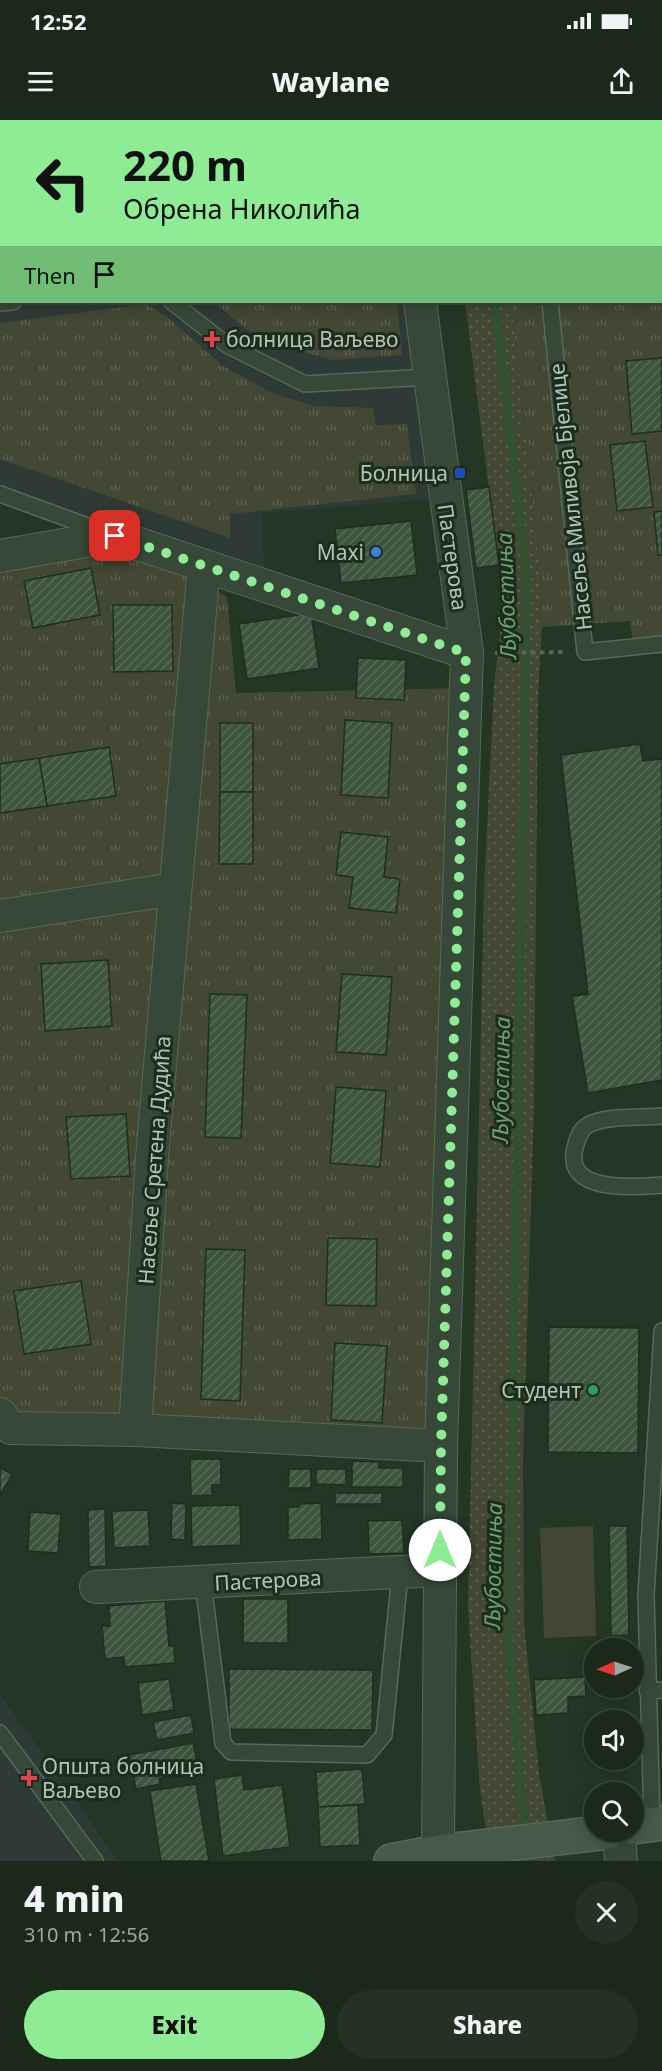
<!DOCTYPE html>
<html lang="en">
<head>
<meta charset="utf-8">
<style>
	body { margin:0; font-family:"Noto Sans",sans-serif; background:#243124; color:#f1f3f6; height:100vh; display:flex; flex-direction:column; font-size:22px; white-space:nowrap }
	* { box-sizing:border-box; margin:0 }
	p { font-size:20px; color:#a0a6a3 }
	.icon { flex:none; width:33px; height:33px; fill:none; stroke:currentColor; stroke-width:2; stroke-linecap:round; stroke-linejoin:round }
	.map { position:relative; height:1741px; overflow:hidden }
	.sheet { display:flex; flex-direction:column; background:#1b291b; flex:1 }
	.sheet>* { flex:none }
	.hud { position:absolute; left:0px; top:0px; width:663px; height:183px; box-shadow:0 3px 15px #0003,0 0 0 2px #39453a; background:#8eed94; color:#111; overflow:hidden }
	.needle { width:39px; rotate:267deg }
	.buttons { position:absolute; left:584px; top:1518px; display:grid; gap:12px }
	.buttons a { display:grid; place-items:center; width:60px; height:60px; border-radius:50%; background:#1b291b; box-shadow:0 3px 15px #0003,0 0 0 2px #39453a; font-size:30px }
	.pin { position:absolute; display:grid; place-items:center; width:51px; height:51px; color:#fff; margin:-26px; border-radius:12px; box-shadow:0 3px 9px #0006 }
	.me { position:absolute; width:66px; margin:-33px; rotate:0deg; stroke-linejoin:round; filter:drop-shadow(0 0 4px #0008) }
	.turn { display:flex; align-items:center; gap:21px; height:126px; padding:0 24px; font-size:27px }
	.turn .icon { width:78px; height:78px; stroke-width:2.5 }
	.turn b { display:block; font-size:42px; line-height:51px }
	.then { display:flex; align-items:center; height:57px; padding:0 24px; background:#0003; gap:12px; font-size:22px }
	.round { display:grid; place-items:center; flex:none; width:63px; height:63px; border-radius:32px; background:#243124 }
	.head { display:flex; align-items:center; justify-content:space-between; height:102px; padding:0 24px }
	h1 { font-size:36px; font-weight:800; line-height:45px }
	.action { display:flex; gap:12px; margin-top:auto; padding:12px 24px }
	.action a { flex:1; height:69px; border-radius:36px; background:#8eed94; color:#111; font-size:24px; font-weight:800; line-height:69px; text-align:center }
	.action a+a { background:#243124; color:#f1f3f6 }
	.status { display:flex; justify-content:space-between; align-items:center; height:42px; padding:0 30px; background:#1b291b; direction:ltr }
	.status svg { height:16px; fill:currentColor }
	header { display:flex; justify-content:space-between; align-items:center; height:78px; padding:0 24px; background:#1b291b; font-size:27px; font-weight:800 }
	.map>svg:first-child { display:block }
</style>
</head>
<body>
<div class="status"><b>12:52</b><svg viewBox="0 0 49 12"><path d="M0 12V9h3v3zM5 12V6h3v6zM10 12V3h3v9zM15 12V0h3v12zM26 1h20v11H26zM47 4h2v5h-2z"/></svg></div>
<header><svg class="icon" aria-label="menu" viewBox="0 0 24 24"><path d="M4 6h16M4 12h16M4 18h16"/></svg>Waylane<svg class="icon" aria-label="share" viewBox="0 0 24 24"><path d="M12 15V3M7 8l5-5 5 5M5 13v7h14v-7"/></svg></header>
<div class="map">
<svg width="662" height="1741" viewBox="0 0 662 1741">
	<defs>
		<pattern id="grass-dots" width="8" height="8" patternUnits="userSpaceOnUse" patternTransform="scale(1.5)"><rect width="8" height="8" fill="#424833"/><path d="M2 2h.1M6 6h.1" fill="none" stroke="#5b614e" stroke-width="1.8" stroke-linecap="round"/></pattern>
		<pattern id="park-tufts" width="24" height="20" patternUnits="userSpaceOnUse" patternTransform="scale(1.5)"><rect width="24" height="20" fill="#424833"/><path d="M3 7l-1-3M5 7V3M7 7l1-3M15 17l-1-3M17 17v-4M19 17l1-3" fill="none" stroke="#5b614e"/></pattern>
		<pattern id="building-hatch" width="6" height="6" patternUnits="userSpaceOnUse" patternTransform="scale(1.5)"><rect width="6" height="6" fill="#3d553e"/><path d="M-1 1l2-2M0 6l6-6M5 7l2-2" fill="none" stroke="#576c58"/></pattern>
	</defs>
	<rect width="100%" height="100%" fill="#243724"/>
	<g fill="#2e3a35">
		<polygon points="0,0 400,0 2,2 2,182 420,182 445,378 261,393 266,467 0,371"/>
		<polygon points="0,1574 118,1741 0,1741"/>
	</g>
	<polygon fill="url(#grass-dots)" points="465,182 511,182 541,459 542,507 538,579 534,990 523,1338 524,1503 539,1653 555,1741 491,1741 480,1671 468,1488 484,769 494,566 501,505 501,463"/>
	<g fill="url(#park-tufts)">
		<polygon points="0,0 103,0 104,1 2,2 1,56"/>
		<polygon points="148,0 379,0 379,1 148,2"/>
		<polygon points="492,0 662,0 662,524 634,527 630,501 542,507 541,459 511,182 662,182 662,2"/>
		<polygon points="214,182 397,182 402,235 333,240 286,227 247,210"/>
		<polygon points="146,184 166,196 223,246 272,273 314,286 373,288 376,305 407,304 416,374 230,394 230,418 0,339 0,203"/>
		<polygon points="115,416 227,477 236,573 465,568 441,1326 0,1316 0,436"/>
	</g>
	<polygon fill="#424833" points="593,1406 596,1516 544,1518 540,1408"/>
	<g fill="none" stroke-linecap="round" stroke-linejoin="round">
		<g stroke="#305231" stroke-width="8">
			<polyline points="475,0 475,2"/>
			<polyline points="495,182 527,461 509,1521 525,1717"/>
		</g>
	</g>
	<g fill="url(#building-hatch)" stroke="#1e2f1f" stroke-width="1.5">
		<polygon points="662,238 662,311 632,314 626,241"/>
		<polygon points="645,321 653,387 617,391 610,325"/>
		<polygon points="489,367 499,445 476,448 466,370"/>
		<polygon points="662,391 662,435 658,435 654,392"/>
		<polygon points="411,401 417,455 341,463 335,409"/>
		<polygon points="91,448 100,495 33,508 24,461"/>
		<polygon points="113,485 172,485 173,551 114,552"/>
		<polygon points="311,493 319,548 247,559 239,504"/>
		<polygon points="358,538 406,540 404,580 356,578"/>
		<polygon points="345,600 392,603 388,678 341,675"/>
		<rect x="220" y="603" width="33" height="69"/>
		<polygon points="640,624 643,641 662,639 662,960 588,973 572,876 588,874 561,635"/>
		<polygon points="109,627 116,676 47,686 39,638"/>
		<polygon points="39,638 47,686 0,693 0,644"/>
		<polygon points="220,672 253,672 253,744 219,744"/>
		<polygon points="341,712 388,717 384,757 400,759 396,793 349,788 353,757 336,755"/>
		<polygon points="108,840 112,906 45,911 41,844"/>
		<polygon points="342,854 392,857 386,935 336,932"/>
		<polygon points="210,874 247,875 241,1018 205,1017"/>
		<polygon points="336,967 386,971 380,1047 330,1043"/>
		<polygon points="126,994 130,1056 71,1059 66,997"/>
		<polygon points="328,1118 377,1119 376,1186 326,1185"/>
		<polygon points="206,1129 245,1130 240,1281 201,1279"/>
		<polygon points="81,1161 91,1224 24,1234 14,1171"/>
		<polygon points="549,1207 639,1208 638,1333 548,1332"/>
		<polygon points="335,1223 387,1226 382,1303 331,1300"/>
		<polygon points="190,1339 221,1339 221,1365 212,1365 212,1375 191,1376"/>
		<polygon points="352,1341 379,1342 379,1348 403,1348 403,1367 352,1367"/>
		<polygon points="0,1348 12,1354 0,1376"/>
		<polygon points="289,1349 311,1349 311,1368 288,1368"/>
		<polygon points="316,1349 346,1349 346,1365 316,1364"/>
		<rect x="335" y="1373" width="47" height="11"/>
		<polygon points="172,1383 186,1384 185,1420 171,1419"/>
		<polygon points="321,1383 322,1419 288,1420 288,1387 299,1387 299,1384"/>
		<polygon points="240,1385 241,1425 192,1427 191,1386"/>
		<polygon points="105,1389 106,1446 89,1447 88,1390"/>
		<polygon points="148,1390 150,1426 114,1428 112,1391"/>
		<polygon points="30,1392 61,1394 58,1433 28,1431"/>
		<polygon points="402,1400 404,1433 369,1434 368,1401"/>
		<polygon points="609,1406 627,1406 629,1515 611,1516"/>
		<rect x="243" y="1479" width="45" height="44"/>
		<polygon points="165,1481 169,1526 174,1526 175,1543 125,1547 124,1537 105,1539 102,1506 110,1506 109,1486"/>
		<polygon points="229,1549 373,1550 372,1610 229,1609"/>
		<polygon points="585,1557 586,1576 568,1577 568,1593 536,1595 534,1560"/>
		<polygon points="169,1559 174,1590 142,1595 138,1563"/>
		<polygon points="191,1595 194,1613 157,1620 153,1602"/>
		<polygon points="193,1623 199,1650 159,1658 160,1664 136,1669 129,1635"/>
		<polygon points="362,1649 365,1684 318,1687 316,1652"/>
		<polygon points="242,1655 244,1670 282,1665 290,1727 223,1736 214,1659"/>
		<polygon points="196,1664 209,1741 161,1741 150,1671"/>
		<polygon points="358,1685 360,1725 320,1727 318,1687"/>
	</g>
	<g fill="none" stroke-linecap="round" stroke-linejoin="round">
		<defs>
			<g id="lane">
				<polyline points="127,0 128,2"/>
				<polyline points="534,0 534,2"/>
				<polyline points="0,76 2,78"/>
				<polyline points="172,182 227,225 305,264 428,257"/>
				<polyline points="550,182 585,532 662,524"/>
				<polyline points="0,183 13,182"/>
				<polyline points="0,374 104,412"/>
				<path d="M662,996c-20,2 -57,-1 -74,9 -8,4 -11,15 -13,23 -12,46 61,39 87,37"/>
				<polyline points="203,1462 223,1623 231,1632 367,1635 384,1615 400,1454"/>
				<polyline points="647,1571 662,1570"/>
				<polyline points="0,1613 95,1741"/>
				<polyline points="652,1704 646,1475 662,1211"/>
			</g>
			<g id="street">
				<polyline points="400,0 400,2"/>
				<polyline points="420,182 467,533 441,1326 438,1732"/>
				<polyline points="0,436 115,416 467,533"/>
				<polyline points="204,446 152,1037 135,1310 441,1326"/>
				<polyline points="0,796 174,769"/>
				<polyline points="0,1294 11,1308 135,1310"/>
				<polyline points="96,1467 440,1450"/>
				<polyline points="619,1712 621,1741"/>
			</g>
			<g id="secondary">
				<polyline points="633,1707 662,1703"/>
				<polyline points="391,1741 438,1732 608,1712"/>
			</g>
		</defs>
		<use href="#lane" stroke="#576958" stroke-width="18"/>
		<use href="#street" stroke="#576958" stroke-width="34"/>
		<use href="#secondary" stroke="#576958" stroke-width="36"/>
		<polyline stroke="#5a6653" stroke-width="4" stroke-dasharray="4.5 4.5" stroke-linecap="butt" points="495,533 566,532"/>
		<use href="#lane" stroke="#374838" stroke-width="15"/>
		<use href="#street" stroke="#374838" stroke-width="32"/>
		<use href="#secondary" stroke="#455a47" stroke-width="33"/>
	</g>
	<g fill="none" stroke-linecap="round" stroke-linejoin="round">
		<polyline stroke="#8eed94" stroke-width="10" stroke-dasharray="0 18" points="115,416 466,533 441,1326 440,1430"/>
	</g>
	<g fill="#e0444e" stroke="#1c2d1d" stroke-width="2">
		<path d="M209 210h6v6h6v6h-6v6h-6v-6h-6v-6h6z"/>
		<path d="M26 1649h6v6h6v6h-6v6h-6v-6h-6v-6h6z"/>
	</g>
	<rect fill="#1a4fb4" stroke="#1c2d1d" stroke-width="2" x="454" y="347" width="12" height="12" rx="3"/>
	<circle fill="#3f7fe0" stroke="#1c2d1d" stroke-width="2" cx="376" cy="432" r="6"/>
	<circle fill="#2e9e5b" stroke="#1c2d1d" stroke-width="2" cx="593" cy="1270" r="6"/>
	<g text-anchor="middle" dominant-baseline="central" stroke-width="6" stroke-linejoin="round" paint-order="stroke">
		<g font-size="21" fill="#b2c4b3" stroke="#1c2d1d" text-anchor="end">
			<text x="226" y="219" text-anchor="start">болница Ваљево</text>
			<text x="448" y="353">Болница</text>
			<text x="364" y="432">Maxi</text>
			<text x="581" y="1270">Студент</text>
			<text x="42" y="1646" text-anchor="start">Општа болница<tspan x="42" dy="24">Ваљево</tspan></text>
		</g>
		<g font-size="21" fill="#b2c4b3" stroke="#1c2d1d">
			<text transform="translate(570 377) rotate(-96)">Насеље Миливоја Бјелице</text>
			<text transform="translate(453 437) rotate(82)">Пастерова</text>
			<text transform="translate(154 1040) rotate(-86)">Насеље Сретена Дудића</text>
			<text transform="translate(268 1460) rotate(-3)">Пастерова</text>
		</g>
		<g font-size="22" font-style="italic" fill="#6ea06f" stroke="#1c2d1d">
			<text transform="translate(505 476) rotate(-92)">Љубостиња</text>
			<text transform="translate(500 960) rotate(-89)">Љубостиња</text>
			<text transform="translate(492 1446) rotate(-89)">Љубостиња</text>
		</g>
	</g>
</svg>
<div class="buttons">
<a><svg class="needle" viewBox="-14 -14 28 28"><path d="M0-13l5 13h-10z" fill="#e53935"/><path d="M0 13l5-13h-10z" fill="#a0a6a3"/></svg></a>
<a><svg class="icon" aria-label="sound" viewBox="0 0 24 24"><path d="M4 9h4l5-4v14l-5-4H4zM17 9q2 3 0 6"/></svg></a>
<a><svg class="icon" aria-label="search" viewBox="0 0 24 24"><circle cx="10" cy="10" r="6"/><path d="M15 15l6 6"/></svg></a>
</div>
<div class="pin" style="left:115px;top:416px;background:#d93025"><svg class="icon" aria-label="arrive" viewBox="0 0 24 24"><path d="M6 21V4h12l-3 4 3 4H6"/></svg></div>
<svg class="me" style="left:440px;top:1430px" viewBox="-20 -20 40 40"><circle r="19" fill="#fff"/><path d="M0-13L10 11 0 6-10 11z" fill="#8eed94"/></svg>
<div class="hud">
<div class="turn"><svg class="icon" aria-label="left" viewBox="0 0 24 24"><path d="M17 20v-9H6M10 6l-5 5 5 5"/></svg><div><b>220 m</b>Обрена Николића</div></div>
<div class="then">Then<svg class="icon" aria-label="arrive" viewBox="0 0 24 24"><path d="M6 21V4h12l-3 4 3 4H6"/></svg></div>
</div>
</div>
<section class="sheet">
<div class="head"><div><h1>4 min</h1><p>310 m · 12:56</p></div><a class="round"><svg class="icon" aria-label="close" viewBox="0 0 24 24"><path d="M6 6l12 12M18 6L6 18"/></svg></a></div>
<div class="action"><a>Exit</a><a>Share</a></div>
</section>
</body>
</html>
